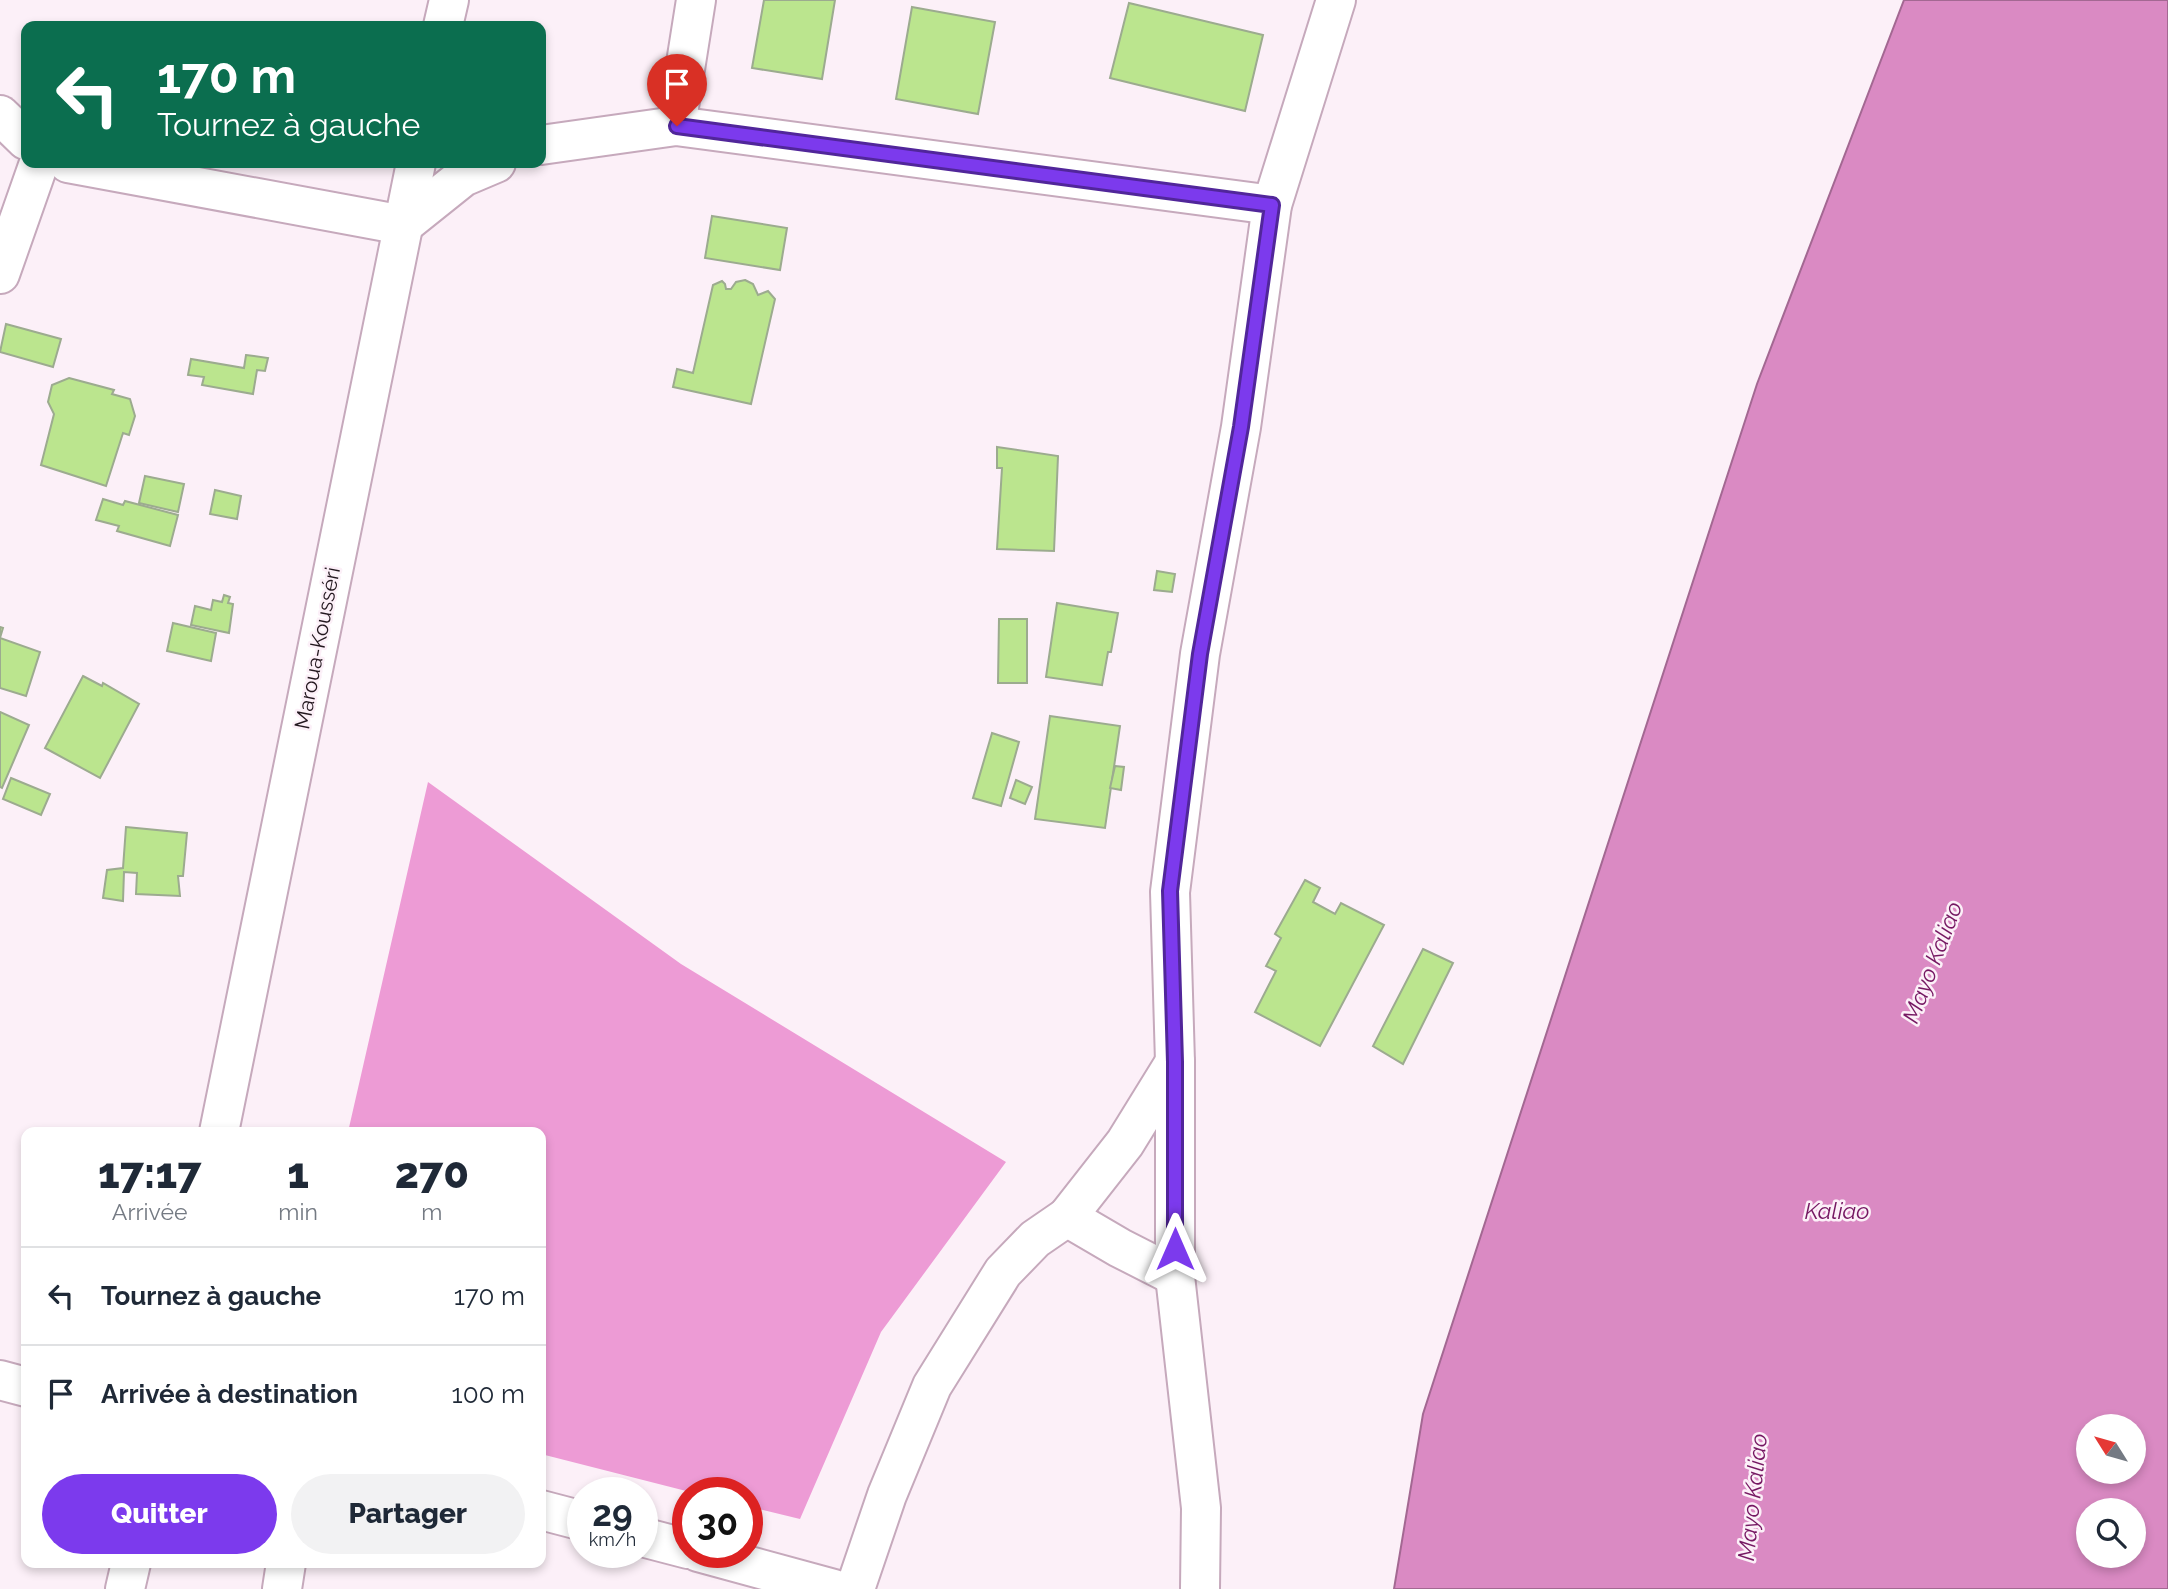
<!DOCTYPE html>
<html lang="fr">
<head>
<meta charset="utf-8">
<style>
	body { margin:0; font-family:Raleway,sans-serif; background:#f2f2f3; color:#1f2937; height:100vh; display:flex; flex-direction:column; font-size:26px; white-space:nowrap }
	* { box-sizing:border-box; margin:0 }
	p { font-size:23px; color:#747a83 }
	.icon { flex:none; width:38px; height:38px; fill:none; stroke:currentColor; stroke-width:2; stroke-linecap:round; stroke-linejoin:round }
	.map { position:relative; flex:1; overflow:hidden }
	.panel { position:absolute; left:21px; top:1127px; width:525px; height:441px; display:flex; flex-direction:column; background:#fff; border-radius:14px; box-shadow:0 4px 10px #0003 }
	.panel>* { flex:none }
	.guide { position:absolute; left:21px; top:21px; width:525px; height:147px; border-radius:14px; box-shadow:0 4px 10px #0003; background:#0b6e4f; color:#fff; overflow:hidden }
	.needle { width:46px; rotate:307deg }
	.fabs { position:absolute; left:2076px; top:1414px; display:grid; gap:14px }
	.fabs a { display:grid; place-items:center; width:70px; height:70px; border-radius:50%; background:#fff; box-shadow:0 4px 10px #0003; font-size:35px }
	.speed { position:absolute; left:567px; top:1477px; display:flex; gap:14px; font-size:35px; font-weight:700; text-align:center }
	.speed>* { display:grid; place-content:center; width:91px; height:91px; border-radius:50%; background:#fff; box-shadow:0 4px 10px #0003; line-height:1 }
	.speed small { font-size:18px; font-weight:400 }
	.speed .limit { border:10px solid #d22; background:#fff; color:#111 }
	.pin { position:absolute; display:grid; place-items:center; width:60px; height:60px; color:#fff; margin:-72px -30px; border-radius:50% 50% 50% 0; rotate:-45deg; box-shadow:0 0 7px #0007 }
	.pin .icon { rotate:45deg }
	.me { position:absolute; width:77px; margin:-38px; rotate:0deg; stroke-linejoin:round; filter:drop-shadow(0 0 5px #0008) }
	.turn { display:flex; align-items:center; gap:24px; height:147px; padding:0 21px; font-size:32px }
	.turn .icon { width:91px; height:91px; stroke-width:2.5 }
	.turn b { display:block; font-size:49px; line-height:60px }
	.eta { display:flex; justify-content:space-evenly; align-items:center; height:119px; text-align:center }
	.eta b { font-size:42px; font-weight:800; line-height:49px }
	.cta { display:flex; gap:14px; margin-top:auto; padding:14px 21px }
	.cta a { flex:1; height:80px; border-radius:42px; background:#7c3aed; color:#fff; font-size:28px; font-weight:800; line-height:80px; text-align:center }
	.cta a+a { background:#f2f2f3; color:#1f2937 }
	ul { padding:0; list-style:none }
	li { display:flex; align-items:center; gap:21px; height:98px; padding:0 21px; border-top:2px solid #e0e1e3 }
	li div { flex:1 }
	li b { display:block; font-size:26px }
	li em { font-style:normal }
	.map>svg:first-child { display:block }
</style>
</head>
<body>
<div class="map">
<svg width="2168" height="1589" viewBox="0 0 2168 1589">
	<rect width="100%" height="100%" fill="#fcf0f8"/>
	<polygon fill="#ed9bd5" points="428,782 681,964 1006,1162 881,1332 800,1519 747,1506 747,1493 694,1493 541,1454 541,1132 348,1132"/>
	<path fill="#da8ac3" stroke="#a36892" stroke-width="2" fill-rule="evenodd" d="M1904,0h264v1589h-774l29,-175 334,-1030zM2088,1426h45v46h-45zM2088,1510h45v46h-45z"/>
	<g fill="#bbe58e" stroke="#9cab8f" stroke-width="2">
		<polygon points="764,0 835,0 822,79 752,68"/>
		<polygon points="1129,3 1263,35 1245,111 1110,78"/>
		<polygon points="912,7 995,22 978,114 896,99"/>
		<polygon points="712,216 787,228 780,270 705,258"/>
		<polygon points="745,280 753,284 758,295 768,291 775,299 751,404 673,387 677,369 693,373 713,285 722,281 725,284 726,289 731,289 736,282"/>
		<polygon points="6,324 61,339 53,367 0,352"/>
		<polygon points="246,355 268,358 265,371 257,370 253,394 202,385 204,377 188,375 191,359 244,368"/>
		<polygon points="69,378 114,390 112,394 130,399 135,416 129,435 123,433 106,486 41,465 54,414 48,402 52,385"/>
		<polygon points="997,447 1058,456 1054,551 997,549 1002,468 997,468"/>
		<polygon points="145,476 184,484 178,512 139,503"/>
		<polygon points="215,490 241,496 237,519 210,514"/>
		<polygon points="103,499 123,505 125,501 178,515 170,546 117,531 119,526 96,520"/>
		<polygon points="1157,571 1175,574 1172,592 1154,590"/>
		<polygon points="224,595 230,597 228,603 233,604 229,633 191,625 195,606 211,610 213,600 222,602"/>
		<polygon points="1057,603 1118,613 1111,652 1108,652 1102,685 1046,677"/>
		<polygon points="999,619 1027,619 1027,683 998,683"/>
		<polygon points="173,623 216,633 211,661 167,651"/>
		<polygon points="0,627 3,628 0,638 40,652 26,696 0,688"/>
		<polygon points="83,676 102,686 103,683 139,704 100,778 45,748"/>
		<polygon points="0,712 29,725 2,788 0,787"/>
		<polygon points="1050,716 1120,726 1105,828 1035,819"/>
		<polygon points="992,733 1019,742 1001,806 973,798"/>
		<polygon points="1115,766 1124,767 1121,790 1110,788"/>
		<polygon points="11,778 50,794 41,815 3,799"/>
		<polygon points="1016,780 1032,787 1025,804 1010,798"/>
		<polygon points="126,827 187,833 183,876 178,876 180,896 136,894 137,873 124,872 123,901 103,898 107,870 123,868"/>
		<polygon points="1305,880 1320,888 1313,902 1335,914 1341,903 1384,925 1320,1046 1255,1012 1276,971 1266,966 1281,938 1275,934"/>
		<polygon points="1423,949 1453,963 1403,1064 1373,1046"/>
	</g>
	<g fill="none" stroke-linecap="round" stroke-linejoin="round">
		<defs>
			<g id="minor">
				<polyline points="0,115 26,140"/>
				<polyline points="676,126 696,0"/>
				<polyline points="541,145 676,126 1272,205"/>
				<polyline points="68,163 403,225 463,177 496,163"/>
				<polyline points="0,274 39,163"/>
				<polyline points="1067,1217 1125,1143 1175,1062"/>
				<polyline points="0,1380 26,1387"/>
				<polyline points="541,1510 583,1521"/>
				<polyline points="642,1537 688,1549"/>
				<polyline points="698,1552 834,1589"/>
				<polyline points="282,1589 286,1563"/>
				<polyline points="855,1589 887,1495 932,1386 1003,1272 1035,1239 1067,1217 1120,1248 1175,1276"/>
				<polyline points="1200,1589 1201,1508 1175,1276 1175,1062 1170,892 1200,654 1241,427 1272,205 1336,0"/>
			</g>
			<g id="highway">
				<polyline points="443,26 449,0"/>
				<polyline points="219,1132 416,163"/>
				<polyline points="125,1589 131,1563"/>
			</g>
		</defs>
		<use href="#minor" stroke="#c6a9bc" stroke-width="42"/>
		<use href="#highway" stroke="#c6a9bc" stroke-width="42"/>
		<use href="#minor" stroke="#fff" stroke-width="38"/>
		<use href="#highway" stroke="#fff" stroke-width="38"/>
	</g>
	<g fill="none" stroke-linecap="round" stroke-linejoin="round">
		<defs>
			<polyline id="route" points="677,126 1272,205 1241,427 1200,654 1170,891 1175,1062 1175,1249"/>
		</defs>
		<use href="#route" stroke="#51269a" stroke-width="18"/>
		<use href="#route" stroke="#7c3aed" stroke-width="12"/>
	</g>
	<g text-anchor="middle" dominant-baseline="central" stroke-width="5" stroke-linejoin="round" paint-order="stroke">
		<g font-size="21" fill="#22171e" stroke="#fcf0f8">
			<text transform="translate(317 648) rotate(-79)">Maroua-Kousséri</text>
		</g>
		<g font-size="23" font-style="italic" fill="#751762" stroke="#fcf0f8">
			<text transform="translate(1932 962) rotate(-69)">Mayo Kaliao</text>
			<text x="1837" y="1210">Kaliao</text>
			<text transform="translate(1752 1497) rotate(-84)">Mayo Kaliao</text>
		</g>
	</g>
</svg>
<div class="fabs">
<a><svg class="needle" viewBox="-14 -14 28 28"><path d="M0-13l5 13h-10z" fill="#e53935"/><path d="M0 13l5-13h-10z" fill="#747a83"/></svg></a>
<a><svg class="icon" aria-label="search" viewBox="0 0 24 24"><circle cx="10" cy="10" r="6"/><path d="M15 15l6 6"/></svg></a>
</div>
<div class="speed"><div>29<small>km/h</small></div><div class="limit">30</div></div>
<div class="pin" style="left:677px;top:126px;background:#d93025"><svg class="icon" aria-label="arrive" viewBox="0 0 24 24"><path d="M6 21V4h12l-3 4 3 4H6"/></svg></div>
<svg class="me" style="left:1175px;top:1249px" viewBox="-20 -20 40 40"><path d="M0-17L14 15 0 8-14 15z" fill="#7c3aed" stroke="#fff" stroke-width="4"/></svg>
<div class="guide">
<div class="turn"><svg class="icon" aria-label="left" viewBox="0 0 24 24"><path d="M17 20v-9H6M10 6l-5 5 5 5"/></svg><div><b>170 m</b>Tournez à gauche</div></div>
</div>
<section class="panel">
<div class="eta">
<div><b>17:17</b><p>Arrivée</p></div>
<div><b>1</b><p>min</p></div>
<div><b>270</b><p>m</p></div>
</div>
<ul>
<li><svg class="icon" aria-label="left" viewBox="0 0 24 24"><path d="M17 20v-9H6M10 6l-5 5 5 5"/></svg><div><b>Tournez à gauche</b></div><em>170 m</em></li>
<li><svg class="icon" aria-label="arrive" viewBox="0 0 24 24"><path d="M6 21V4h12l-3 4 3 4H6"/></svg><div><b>Arrivée à destination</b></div><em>100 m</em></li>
</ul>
<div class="cta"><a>Quitter</a><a>Partager</a></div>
</section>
</div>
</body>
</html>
